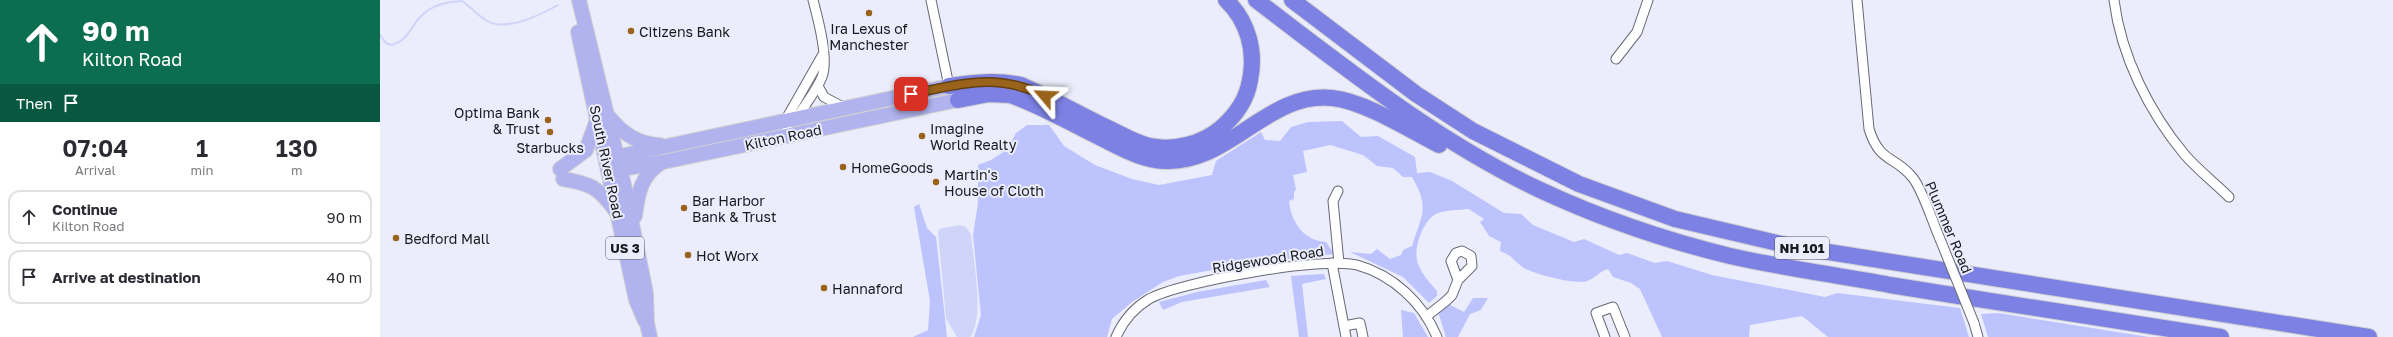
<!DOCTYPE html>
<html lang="en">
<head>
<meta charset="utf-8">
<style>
	body { margin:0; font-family:"Golos Text",sans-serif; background:#f7f7f7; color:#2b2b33; height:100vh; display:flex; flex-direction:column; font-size:15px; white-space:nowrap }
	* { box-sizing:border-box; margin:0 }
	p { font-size:13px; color:#7c7c81 }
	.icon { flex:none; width:22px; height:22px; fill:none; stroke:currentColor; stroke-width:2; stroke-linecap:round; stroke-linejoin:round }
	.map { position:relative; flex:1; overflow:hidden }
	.panel { display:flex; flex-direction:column; background:#fff; width:380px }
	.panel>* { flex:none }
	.top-card { background:#0b6e4f; color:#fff; overflow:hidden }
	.pin { position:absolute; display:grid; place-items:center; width:34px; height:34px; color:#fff; margin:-17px; border-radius:8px; box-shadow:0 2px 6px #0006 }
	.me { position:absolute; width:44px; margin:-22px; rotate:296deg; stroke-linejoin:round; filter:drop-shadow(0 0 3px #0008) }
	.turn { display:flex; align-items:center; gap:14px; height:84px; padding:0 16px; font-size:18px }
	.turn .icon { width:52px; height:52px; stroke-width:2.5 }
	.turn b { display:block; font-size:28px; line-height:34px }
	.then { display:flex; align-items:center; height:38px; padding:0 16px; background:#0003; gap:8px; font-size:15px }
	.eta { display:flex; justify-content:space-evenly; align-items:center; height:68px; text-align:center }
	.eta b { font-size:24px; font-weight:600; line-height:28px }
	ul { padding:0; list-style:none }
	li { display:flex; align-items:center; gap:12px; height:54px; margin:0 8px 6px; padding:0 8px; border:2px solid #e1e1e2; border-radius:12px }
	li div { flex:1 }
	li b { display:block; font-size:15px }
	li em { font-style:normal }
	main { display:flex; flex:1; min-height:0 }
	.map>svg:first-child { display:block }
</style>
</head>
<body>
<main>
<section class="panel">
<div class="top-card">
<div class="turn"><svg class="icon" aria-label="ahead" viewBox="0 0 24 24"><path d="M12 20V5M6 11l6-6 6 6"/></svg><div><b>90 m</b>Kilton Road</div></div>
<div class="then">Then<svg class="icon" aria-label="arrive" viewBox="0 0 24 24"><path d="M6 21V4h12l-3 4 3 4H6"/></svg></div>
</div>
<div class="eta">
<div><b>07:04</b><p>Arrival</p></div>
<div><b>1</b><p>min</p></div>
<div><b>130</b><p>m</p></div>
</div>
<ul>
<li><svg class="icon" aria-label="ahead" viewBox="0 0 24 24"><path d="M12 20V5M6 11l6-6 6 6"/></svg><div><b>Continue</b><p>Kilton Road</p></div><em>90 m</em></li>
<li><svg class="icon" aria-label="arrive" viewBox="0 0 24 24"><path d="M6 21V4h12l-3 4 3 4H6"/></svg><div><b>Arrive at destination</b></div><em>40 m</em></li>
</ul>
</section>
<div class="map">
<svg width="2013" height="337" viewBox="0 0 2013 337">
	<rect width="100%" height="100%" fill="#ebedfc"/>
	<g fill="#bcc3fd">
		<path d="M962,121l19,16 17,-1 37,21 2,16 13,-1 22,9 52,32 17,1 12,11 41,17 10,-3 35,16 8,-2 28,10 12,-2 45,14 113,22 12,-4 123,15 9,29h-141l-26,-21 -52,9 -1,12h-87l-22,-48 -9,-6 -18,-6 -5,-8c-8,2 -13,9 -21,12 -11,4 -53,-7 -63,-13 -10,-7 -11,-12 -24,-17l1,-9 -12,-6 -9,-14 4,-3 -15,-10c-10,1 -22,1 -31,4 -14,5 -24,33 -21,47 2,11 13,23 20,31v5l-8,7 -26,-26 -53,-25 21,2 6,-5 13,10 11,-4 2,-5 9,-4c10,-32 18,-38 0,-69h-9l-10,-9 -16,-2 -14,-11 -33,-10 -27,6 4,21 -14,3 3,15 -2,2v7l-5,2c2,21 15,40 37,41l8,12 -82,9 -73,13 -16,6 -31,20 -20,17 -5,18h-133l7,-22 -8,-80 5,-32v-38l13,-5 17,-11 8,-16 11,-8h22l15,21 31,19 37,14 27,6 53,-10 4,-14 45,-29 4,8 15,1 11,-14 17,-5z"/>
		<polygon points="539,204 547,228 556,237 567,337 533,337 548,330 550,301 534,207"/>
		<polygon points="944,274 946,279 922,284 928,337 919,337 911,276"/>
		<polygon points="886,280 890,287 802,302 783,310 779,302 817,292"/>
		<polygon points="1093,298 1108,298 1101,310 1090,314 1078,337 1066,337 1058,312 1068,304 1084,312"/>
		<polygon points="1021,310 1034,313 1048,337 1023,337"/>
		<polygon points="1618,313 1769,337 1608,337 1601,314"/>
	</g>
	<path fill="#cfd4f8" d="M580,225l6,2 5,7c2,24 14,86 -1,103h-13l-11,-19 -8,-86 1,-3z"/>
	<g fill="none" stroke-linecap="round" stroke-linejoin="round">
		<path stroke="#cfd4f8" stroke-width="2" d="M0,35l6,8 5,2c12,-3 16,-10 23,-20 11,-18 28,-23 48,-24 9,6 16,15 25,20 20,11 53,-6 71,-16"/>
		<defs>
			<g id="street">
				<polyline points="551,0 569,86"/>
				<path d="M1477,0l12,129c11,35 26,26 44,49 10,13 20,45 27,61"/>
				<path d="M1734,0c7,56 35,112 71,155 13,15 30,28 44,42"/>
				<polyline points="1236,59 1257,32 1268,0"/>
				<polyline points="438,86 444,97 465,108"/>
				<path d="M416,120c8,-15 20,-28 26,-43 7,-18 -4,-58 -9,-77"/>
				<polyline points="409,136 405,121 442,56"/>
				<polyline points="958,191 953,201 959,263"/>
				<polyline points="952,263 966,337"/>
				<polyline points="1047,316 1066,301 1072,295 1078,280 1092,266 1091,256 1082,251 1076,253 1071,261 1078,280"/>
				<polyline points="1594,323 1598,337"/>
				<polyline points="964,326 980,323 983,337"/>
				<path d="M736,337c7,-16 18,-29 33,-38 30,-17 175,-43 208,-34 36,10 66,38 80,72"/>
				<polyline points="1225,337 1216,313 1233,307 1245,337"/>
			</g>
			<g id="primary">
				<polyline points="199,0 245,189 266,293 267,323 270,337"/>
				<polyline points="198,32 256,300 265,321"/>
				<path d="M230,118c13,16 28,26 50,27"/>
				<polyline points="226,159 569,86"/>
				<polyline points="180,169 206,150 217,120"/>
				<polyline points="229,171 283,162 578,100"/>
				<path d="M183,179c28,5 35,8 52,31"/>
				<path d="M255,216c3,-23 6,-41 27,-54"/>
			</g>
			<g id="highway">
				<path d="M876,0c91,69 179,140 282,189 62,29 126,51 192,67 53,12 107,19 160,29 110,18 220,34 331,52"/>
				<polyline points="912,0 1036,94 1093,131 1199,184 1295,219 1410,246 1989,337"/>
				<path d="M569,86c25,-4 48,-6 72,-1 30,13 58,29 87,43 13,6 27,15 42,18 24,5 52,-2 71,-18 14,-12 26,-29 29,-48 6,-29 -2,-59 -24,-80"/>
				<path d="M578,100l31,-6 21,1c32,11 62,29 93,44 20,10 39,21 62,22 64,3 103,-70 167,-63 32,3 78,32 107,47"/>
			</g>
		</defs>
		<use href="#street" stroke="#676875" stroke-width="11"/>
		<use href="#primary" stroke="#d1d1d2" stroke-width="16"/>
		<use href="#highway" stroke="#d1d1d2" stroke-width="18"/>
		<use href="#street" stroke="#fff" stroke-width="9"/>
		<use href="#primary" stroke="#b0b3ee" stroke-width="14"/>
		<use href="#highway" stroke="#7c81e3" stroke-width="16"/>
		<defs>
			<polyline id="street-bridge" points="1560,239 1594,323"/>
		</defs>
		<use href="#street-bridge" stroke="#676875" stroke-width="11" stroke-linecap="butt"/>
		<use href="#street-bridge" stroke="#fff" stroke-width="9"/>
	</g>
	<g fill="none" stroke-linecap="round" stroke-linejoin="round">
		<defs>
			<path id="route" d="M531,94c51,-10 85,-22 134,2"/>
		</defs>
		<use href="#route" stroke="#634012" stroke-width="10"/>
		<use href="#route" stroke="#99631b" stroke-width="7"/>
	</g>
	<g fill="#99631b" stroke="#ebedfc" stroke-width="1.5">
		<circle cx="489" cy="13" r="4"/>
		<circle cx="251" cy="31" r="4"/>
		<circle cx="168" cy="120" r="4"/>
		<circle cx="170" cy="132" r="4"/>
		<circle cx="542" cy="136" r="4"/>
		<circle cx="463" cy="167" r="4"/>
		<circle cx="556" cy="182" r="4"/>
		<circle cx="304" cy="208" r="4"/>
		<circle cx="16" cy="238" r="4"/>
		<circle cx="308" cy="255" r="4"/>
		<circle cx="444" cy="288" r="4"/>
	</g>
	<g text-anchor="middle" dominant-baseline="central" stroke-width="4" stroke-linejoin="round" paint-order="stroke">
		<g fill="#ebedfc" stroke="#585961" stroke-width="1">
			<rect x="226" y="237" width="38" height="22" rx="3"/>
			<rect x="1395" y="237" width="54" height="22" rx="3"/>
		</g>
		<g font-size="13" font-weight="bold" fill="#191a1f">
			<text x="245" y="248">US 3</text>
			<text x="1422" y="248">NH 101</text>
		</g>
		<g font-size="14" fill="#191a1f" stroke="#ebedfc" text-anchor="start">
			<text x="489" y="28" text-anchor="middle">Ira Lexus of<tspan x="489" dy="16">Manchester</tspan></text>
			<text x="259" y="31">Citizens Bank</text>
			<text x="160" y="112" text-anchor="end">Optima Bank<tspan x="160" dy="16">&amp; Trust</tspan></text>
			<text x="550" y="128">Imagine<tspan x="550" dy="16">World Realty</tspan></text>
			<text x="170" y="147" text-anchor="middle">Starbucks</text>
			<text x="471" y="167">HomeGoods</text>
			<text x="564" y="174">Martin's<tspan x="564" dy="16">House of Cloth</tspan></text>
			<text x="312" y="200">Bar Harbor<tspan x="312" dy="16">Bank &amp; Trust</tspan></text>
			<text x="24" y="238">Bedford Mall</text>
			<text x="316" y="255">Hot Worx</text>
			<text x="452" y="288">Hannaford</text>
		</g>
		<g font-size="14" fill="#191a1f" stroke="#ebedfc">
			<text transform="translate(403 137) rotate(-12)">Kilton Road</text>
			<text transform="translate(227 162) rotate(78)">South River Road</text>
			<text transform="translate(1569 227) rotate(67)">Plummer Road</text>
			<text transform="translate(888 259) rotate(-9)">Ridgewood Road</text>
		</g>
	</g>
</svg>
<div class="pin" style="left:531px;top:94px;background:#d93025"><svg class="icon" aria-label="arrive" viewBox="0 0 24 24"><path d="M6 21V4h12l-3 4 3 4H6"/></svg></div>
<svg class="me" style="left:665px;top:96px" viewBox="-20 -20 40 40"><path d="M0-17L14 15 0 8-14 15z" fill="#99631b" stroke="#fff" stroke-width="4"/></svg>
</div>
</main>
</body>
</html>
